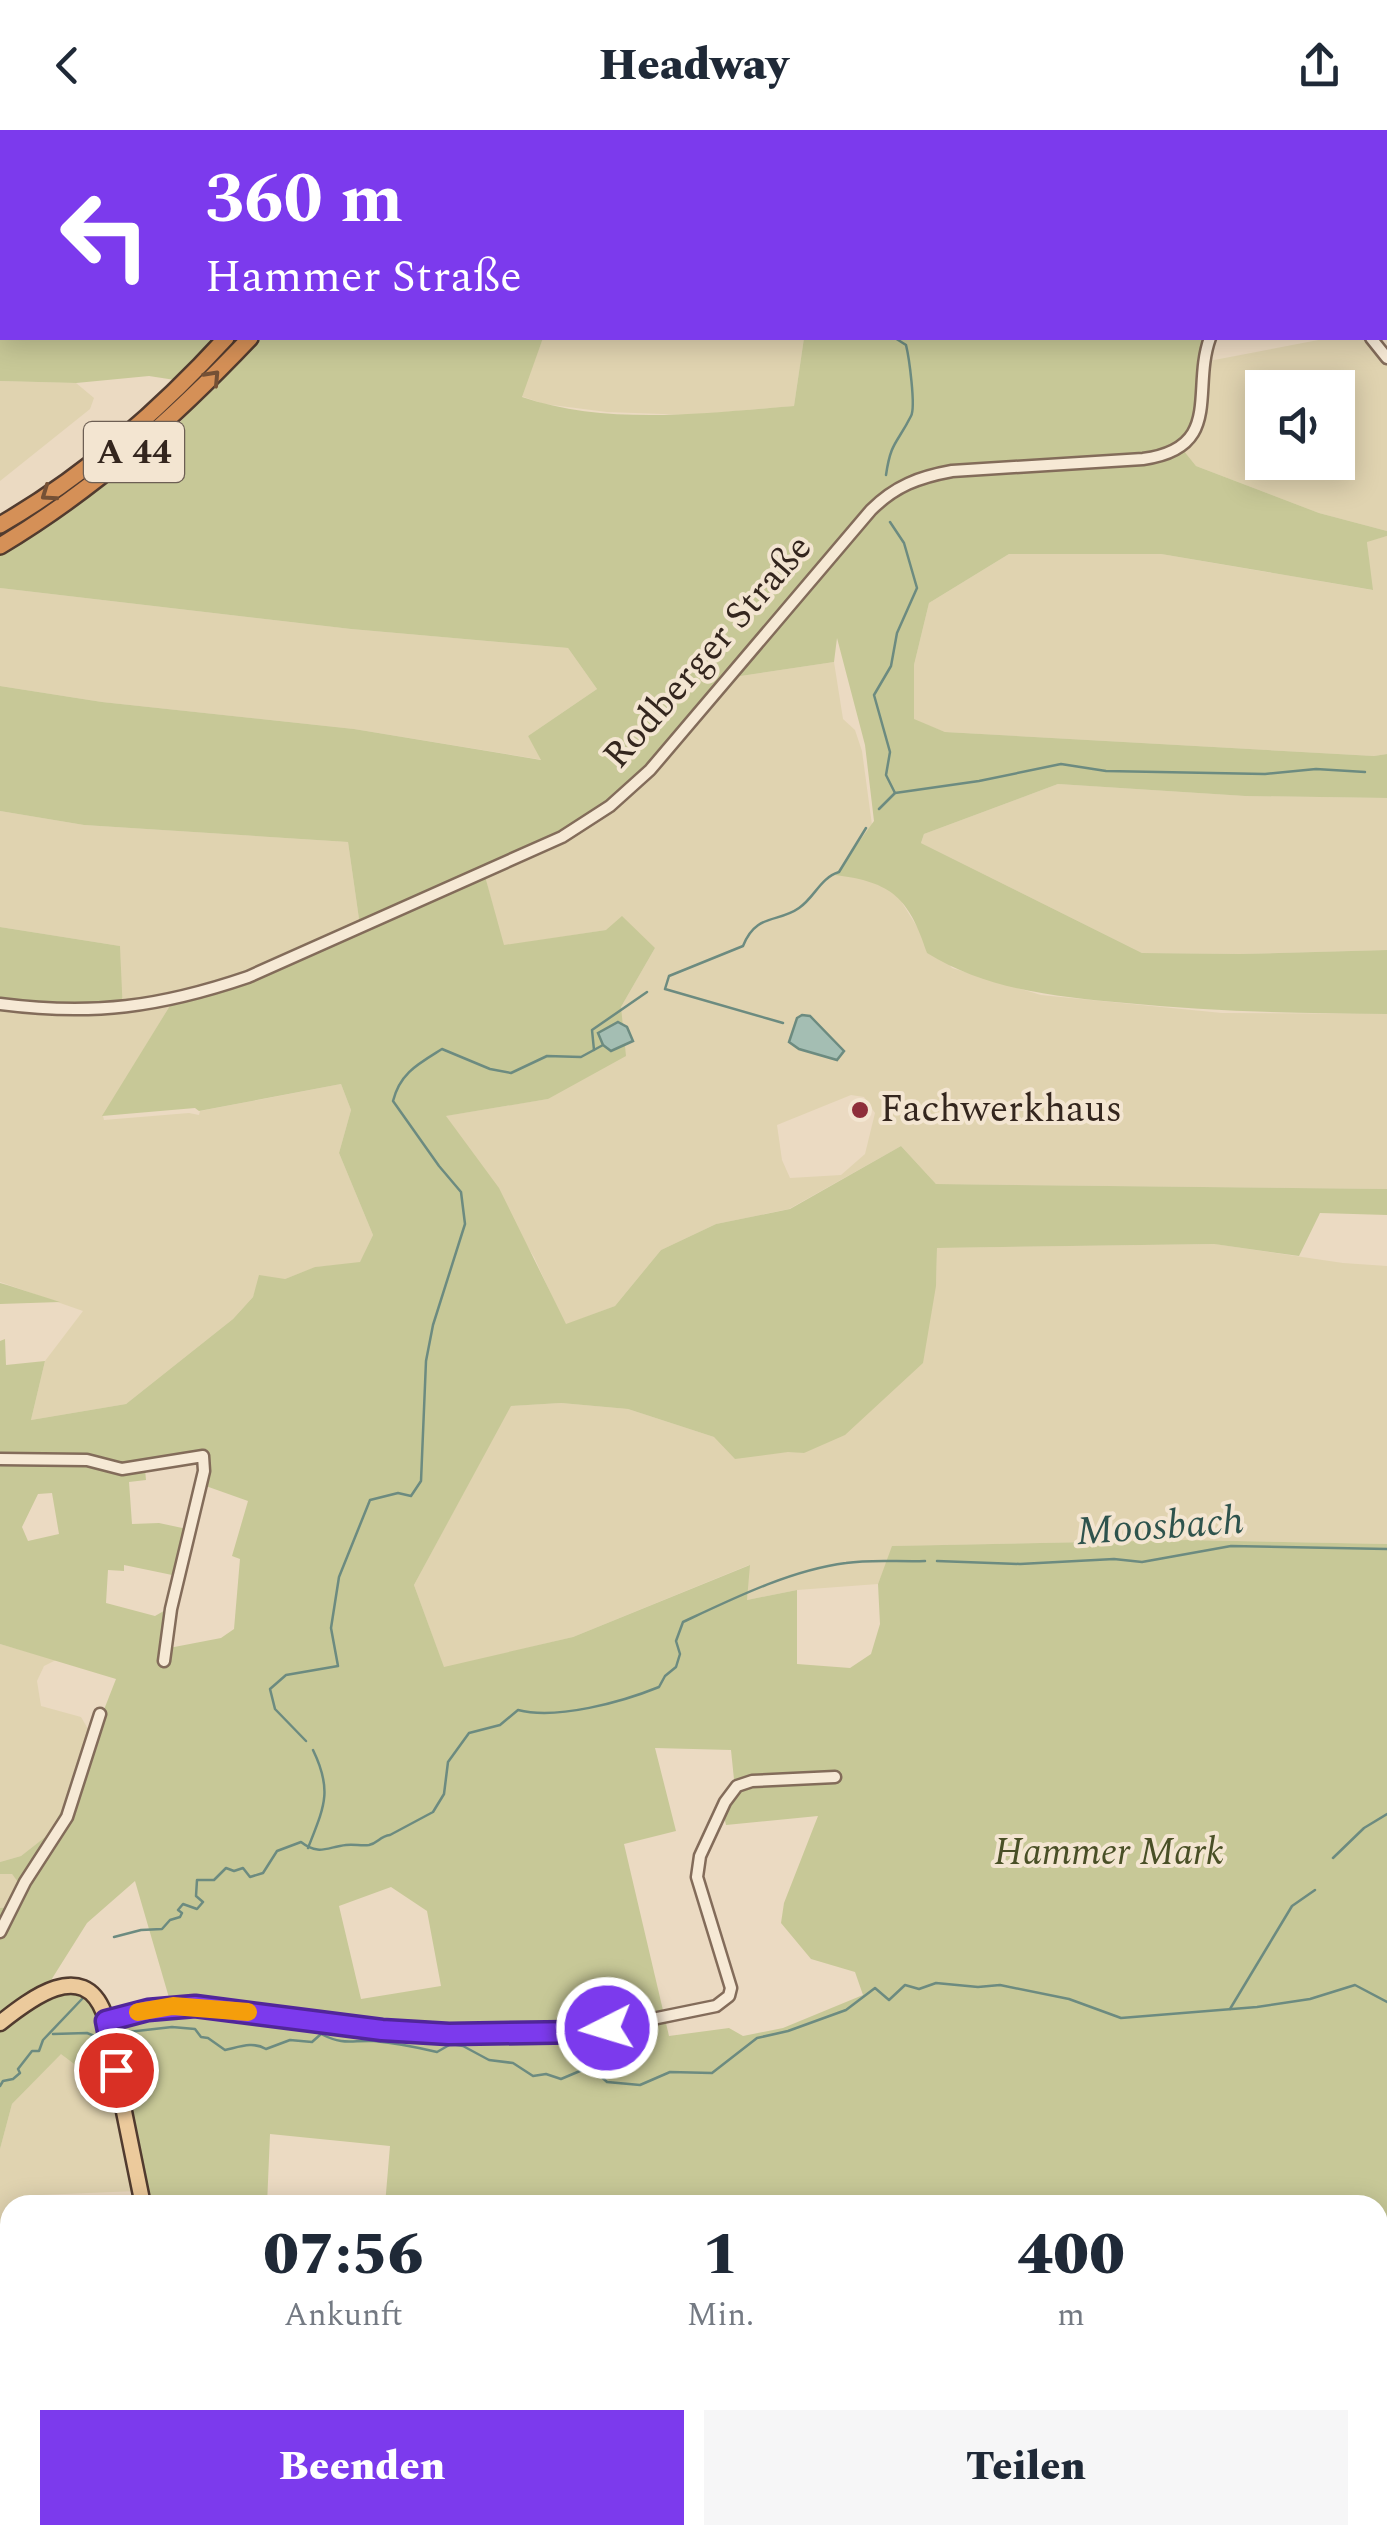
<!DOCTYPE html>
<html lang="de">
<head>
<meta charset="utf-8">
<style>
	body { margin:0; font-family:Spectral,serif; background:#f6f6f7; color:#1f2937; height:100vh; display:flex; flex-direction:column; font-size:38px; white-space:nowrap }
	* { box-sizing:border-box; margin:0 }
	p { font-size:32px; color:#747a83 }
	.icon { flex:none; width:55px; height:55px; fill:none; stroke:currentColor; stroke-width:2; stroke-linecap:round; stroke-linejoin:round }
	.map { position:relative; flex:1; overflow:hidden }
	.panel { position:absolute; left:0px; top:2065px; width:1388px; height:350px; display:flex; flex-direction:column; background:#fff; border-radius:30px 30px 0 0; box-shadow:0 5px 25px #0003 }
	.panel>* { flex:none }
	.hud { position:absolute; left:0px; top:0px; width:1388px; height:210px; box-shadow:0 5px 25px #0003; background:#7c3aed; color:#fff; overflow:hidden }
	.buttons { position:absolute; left:1245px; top:240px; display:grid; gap:20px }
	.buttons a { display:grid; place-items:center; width:110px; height:110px; border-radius:0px; background:#fff; box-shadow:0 5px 25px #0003; font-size:50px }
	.pin { position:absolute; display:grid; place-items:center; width:85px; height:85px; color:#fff; margin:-42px; border:5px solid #fff; border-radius:50%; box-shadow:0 2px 10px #0007 }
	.me { position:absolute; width:110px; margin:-55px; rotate:265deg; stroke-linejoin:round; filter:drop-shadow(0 0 8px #0008) }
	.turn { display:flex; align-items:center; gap:35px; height:210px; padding:0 40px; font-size:45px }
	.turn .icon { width:130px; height:130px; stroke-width:2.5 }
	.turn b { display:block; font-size:70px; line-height:85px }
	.eta { display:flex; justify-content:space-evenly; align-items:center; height:170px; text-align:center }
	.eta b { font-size:60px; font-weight:800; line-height:70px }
	.action { display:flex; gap:20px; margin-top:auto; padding:20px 40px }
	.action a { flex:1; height:115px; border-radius:0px; background:#7c3aed; color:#fff; font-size:40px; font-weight:800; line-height:115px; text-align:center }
	.action a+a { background:#f6f6f7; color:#1f2937 }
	header { display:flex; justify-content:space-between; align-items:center; height:130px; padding:0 40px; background:#fff; font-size:45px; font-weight:800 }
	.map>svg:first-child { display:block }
</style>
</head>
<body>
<header><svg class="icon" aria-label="back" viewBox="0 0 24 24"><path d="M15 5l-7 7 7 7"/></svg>Headway<svg class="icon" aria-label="share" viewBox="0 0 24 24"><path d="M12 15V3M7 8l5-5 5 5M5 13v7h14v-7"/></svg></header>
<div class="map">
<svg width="1387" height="2415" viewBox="0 0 1387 2415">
	<rect width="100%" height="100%" fill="#ebdac2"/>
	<g fill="#e0d3b0" fill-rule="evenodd">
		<polygon points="568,0 1229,0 1232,2 568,2"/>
		<polygon points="543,208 804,208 794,276 690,285 607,282 544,274 521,266"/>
		<path d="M1329,208h37l21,25v168l-68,-18 -123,-47 -12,-15 14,-13 8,-20 3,-57zM1262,258h76v74h-76z"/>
		<polygon points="0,251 76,253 94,268 90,279 0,351"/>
		<polygon points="1387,406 1387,624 1374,626 945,602 914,590 914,535 929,473 1009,424 1161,424 1372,460 1367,411"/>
		<polygon points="0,458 351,499 568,518 597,559 528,606 543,630 354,599 102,572 0,556"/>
		<path d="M834,532l9,57 12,11 7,21 10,74 -36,49 33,5 27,14 23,37 33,38 89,27 181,18 165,1v175l-451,-5 -35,-38 -112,63 -73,15 -55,26 -46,56 -50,19 -31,-68 -89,-141 103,-17 73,-92 34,-59 -49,-18 -103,16 -18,-70 249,-199zM851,965l13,2 11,16 -10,41 -24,21 -51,3 -8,-18 -5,-35z"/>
		<polygon points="1058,654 1245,666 1387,668 1387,820 1240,824 1142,823 921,713 924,704"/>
		<polygon points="0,681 84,695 348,712 360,796 247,845 185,863 121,874 120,816 0,797"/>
		<polygon points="171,874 103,986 104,990 189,983 199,985 200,981 341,954 351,980 339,1023 373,1105 360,1133 316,1137 285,1149 258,1153 253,1167 233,1189 126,1274 31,1290 45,1231 83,1181 0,1152 0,879 123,884"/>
		<polygon points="1215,1114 1343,1133 1387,1136 1387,1414 1188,1410 893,1416 878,1454 797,1460 747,1470 749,1435 573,1507 444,1538 414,1455 510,1276 561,1273 628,1279 714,1307 804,1323 936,1156 937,1118"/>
		<polygon points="0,1514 56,1530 44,1536 37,1551 41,1576 81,1587 91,1604 69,1677 60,1683 49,1704 21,1726 0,1732"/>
		<polygon points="0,1744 12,1744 19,1752 10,1777 0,1778"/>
		<polygon points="61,1923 117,1967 137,2061 40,2065 26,2075 10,2075 10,2087 0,2095 0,2019 12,1974"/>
		<polygon points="902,2405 1144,2405 1140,2415 884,2415"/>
	</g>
	<g fill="#c7c897" fill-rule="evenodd">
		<path d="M0,0l302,2h-300v206h541l-21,59c85,29 184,16 272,9l10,-68h401c-14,45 7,79 -38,112l-230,19 -28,8 -24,13 -245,288 -72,54 -208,94 -12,-84 -264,-17 -84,-14v-125l102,16 252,27 187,31 -13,-24 69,-47 -29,-41 -217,-19 -351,-41v-35l41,-23 124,-92 49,-52 -65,-10 -73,7 -76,-2z"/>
		<polygon points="398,0 568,0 397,2"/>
		<polygon points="1258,0 1387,0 1387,117 1385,2"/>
		<path d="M1184,321l12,15 123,47 68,18v5l-20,6 6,48 -212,-36h-152l-80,49 -15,62v54l31,13 429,24 13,-2v44l-142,-2 -187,-12 -134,50 -3,9 221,110 98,1 147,-4v64c-88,-1 -174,-2 -261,-11 -69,-6 -139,-13 -199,-50 -18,-55 -35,-71 -92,-78l39,-54 -9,-76 -28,-107 -3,24 -100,15 142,-165 32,-25 19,-7 47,-8 178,-9z"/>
		<path d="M485,746l19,69 102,-15 16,-14 33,32 -34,59 5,49 -78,43 -102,17 53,72 67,136 49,-18 46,-56 55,-26 74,-15 111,-63 35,38 451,5v26l-67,-2 -21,43 -85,-12 -277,4 -1,38 -13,77 -78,72 -41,18 -16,-1 -53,7 -21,-22 -86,-28 -67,-6 -50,3 -97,179 30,82 129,-30 177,-72 -3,35 50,-10v74l53,4 21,-14 9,-30 -2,-40 14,-38 296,-6 199,4v1001h-247l4,-10h234v-330h-993l5,-59 -120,-12 -3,71h-119l-7,-50 -31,-132 62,-15 -37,-127 -48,42 -39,62 -48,33v-110l10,-1 8,-25 -6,-8h-12v-12l21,-6 28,-22 11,-21 14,-10 13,-50 29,-74 -116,-35v-303l5,-2 1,26 39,-4 -14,59 95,-16 107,-85 20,-22 6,-22 26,4 30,-12 45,-5 13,-27 -34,-82 12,-43 -10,-26 -142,27 -4,-3 -93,8 69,-112 48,-15zM201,1329l-14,70 -28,-6 -27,1 -3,-42 17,-2 -1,-11zM203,1355l45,16 -16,55 8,3 -6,70 -13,9 -52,10 4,-41zM52,1363l7,41 -31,7 -6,-14 16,-33zM124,1435l53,11 -8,32 -14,8 -49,-13 2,-33 16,1zM655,1618l76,2 4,39 -12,23 3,13 92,-9 -34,87 -3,20 30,36 44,13 8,23 -80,33 -40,8 -14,-8 -60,8 -45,-192 52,-13zM391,1757l36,24 14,75 -80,13 -22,-93z"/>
		<polygon points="0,797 120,816 123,884 0,879"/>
		<polygon points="0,1153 7,1155 60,1172 0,1174"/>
		<path d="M66,1862c44,4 44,70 52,105l-57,-43 -49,50 -12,45v-117l31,-23z"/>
		<polygon points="10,2182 10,2356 0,2357 0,2184"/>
		<polygon points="10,2363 10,2405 902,2405 884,2415 0,2415 0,2364"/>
	</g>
	<g fill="#a4beb3" stroke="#6c8b80" stroke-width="2.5">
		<polygon points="802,885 810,886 844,921 837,930 799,919 789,912 797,888"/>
		<polygon points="618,892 627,897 633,911 611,921 603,915 598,903"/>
	</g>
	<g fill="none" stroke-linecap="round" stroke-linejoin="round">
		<g stroke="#6c8b80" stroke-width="2.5">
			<path d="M886,345c5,-34 11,-31 25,-59 5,-9 -2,-59 -5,-71l-11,-7"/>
			<polyline points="890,392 904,413 917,458 897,503 891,536 874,565 890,622 886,645 895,663"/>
			<polyline points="879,679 895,663 979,651 1061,634 1106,641 1265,644 1316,639 1365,642"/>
			<path d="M783,893l-118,-34 4,-13 74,-30c13,-33 35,-23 56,-38 16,-11 21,-30 40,-36l27,-44"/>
			<polyline points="594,920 592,900 647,862"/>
			<polyline points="937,1431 1020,1434 1114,1429 1142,1432 1231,1416 1387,1419"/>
			<path d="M306,1611l-31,-32 -5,-20 16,-14 52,-9 -7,-38 8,-51 31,-77 28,-7 13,3 10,-15 5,-120 7,-36 32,-101 -4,-32 -22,-26 -46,-65c7,-28 25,-37 49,-52l48,20 21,4 36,-17 34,1 22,-12"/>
			<path d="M308,1718c16,-41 25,-57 5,-98"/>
			<polyline points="1333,1728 1364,1698 1387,1684"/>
			<path d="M114,1807l27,-7 21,-1 8,-9 10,-3 2,-4 -4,-3 5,-6 14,5 6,-7 -7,-6 1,-16h17l12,-12 8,3 9,-3 7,9 13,-4 14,-22 24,-9c18,14 26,5 45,3 8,-1 15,1 23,0 9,-2 11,-9 21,-10l43,-23 11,-18 4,-32 21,-29 31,-8 18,-15c39,10 104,-8 141,-23l6,-11 11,-9 4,-13 -4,-13 7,-19c51,-24 108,-52 163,-59 26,-4 53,-1 79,-2"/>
			<polyline points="1230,1879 1292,1776 1315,1760"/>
			<path d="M119,1903l53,-6 23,2 6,8 7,1 17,12c14,-3 28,-9 41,-1l24,-9 22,2 9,-8c24,12 30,6 53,7 21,2 42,6 63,11l14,-8 12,2 26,14 24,3 20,13 13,-2 15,5 26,-11 6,1 14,13 33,3 30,-13 42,1 45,-35 31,-7 58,-21 29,-22 14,12 16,-15 14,4 17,-6 42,4 22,-2 69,14 52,19 136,-11 53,-8 45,-14 32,17"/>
			<polyline points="53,1904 87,1903 100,1908"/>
			<polyline points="0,1956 3,1951 13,1949 20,1943 18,1939 32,1921 39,1921 43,1910 82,1869"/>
		</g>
		<defs>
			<g id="minor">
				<polyline points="1252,0 1255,2"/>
				<polyline points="1385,128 1387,128"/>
				<polyline points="1371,208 1387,228"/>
				<path d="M0,874c93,12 160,3 248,-27l314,-140 48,-31 40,-36 221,-260c24,-24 48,-33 81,-39l191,-12c81,-11 48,-69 67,-121"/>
				<polyline points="0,1329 87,1330 122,1339 203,1326 204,1341 171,1479 164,1531"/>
				<polyline points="0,1802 25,1752 67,1687 100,1584"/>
				<polyline points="106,1891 148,1880 195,1876 382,1900 449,1904 584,1903 716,1876 729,1866 731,1858 697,1747 700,1726 725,1672 737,1656 752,1651 835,1647"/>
			</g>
			<g id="major">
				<path d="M0,1893c30,-24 83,-65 104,-10l39,192"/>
				<polyline points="502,2405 509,2415"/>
			</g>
			<g id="highway">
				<polyline points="366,2 367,0"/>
				<polyline points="386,2 387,0"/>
				<path d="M0,395c85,-49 160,-115 226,-187"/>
				<path d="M0,416c95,-57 174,-128 250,-208"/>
			</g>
		</defs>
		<use href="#minor" stroke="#836c5a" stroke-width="15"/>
		<use href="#major" stroke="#513b2f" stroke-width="19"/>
		<use href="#highway" stroke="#513b2f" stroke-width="20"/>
		<use href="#minor" stroke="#f6e9d5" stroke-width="10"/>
		<use href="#major" stroke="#ecca9c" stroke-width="14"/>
		<use href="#highway" stroke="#d59057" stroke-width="15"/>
	</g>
	<defs><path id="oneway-chevron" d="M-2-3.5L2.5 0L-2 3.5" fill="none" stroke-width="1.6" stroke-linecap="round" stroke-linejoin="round" transform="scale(2.5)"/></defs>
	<g stroke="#745035">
		<use href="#oneway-chevron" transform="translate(213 247) rotate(-47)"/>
		<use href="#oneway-chevron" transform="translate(48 364) rotate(145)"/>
	</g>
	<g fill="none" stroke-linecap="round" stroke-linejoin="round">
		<defs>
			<polyline id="route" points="116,1940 106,1891 148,1880 195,1876 382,1900 449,1904 584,1902 607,1898"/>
		</defs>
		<use href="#route" stroke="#51269a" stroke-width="25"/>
		<use href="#route" stroke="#7c3aed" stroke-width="18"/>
		<polyline stroke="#f59e0b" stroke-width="18" points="138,1882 173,1876 248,1882"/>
	</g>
	<circle fill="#8e2e3a" stroke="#f3e5d1" stroke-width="4" cx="860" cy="980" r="10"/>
	<g text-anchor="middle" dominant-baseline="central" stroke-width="8" stroke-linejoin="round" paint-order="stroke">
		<rect fill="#f3e5d1" stroke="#6d5f54" stroke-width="2.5" x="84" y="292" width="100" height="60" rx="8"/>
		<g font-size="35" font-weight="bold" fill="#34261e">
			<text x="134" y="322">A 44</text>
		</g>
		<g font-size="38" fill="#34261e" stroke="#f3e5d1">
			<text transform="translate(708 522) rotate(-49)">Rodberger Straße</text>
		</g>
		<g font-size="38" fill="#34261e" stroke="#f3e5d1" text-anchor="start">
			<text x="880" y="980">Fachwerkhaus</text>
		</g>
		<g font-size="38" font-style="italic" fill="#494f26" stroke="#f3e5d1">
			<text x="1109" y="1723">Hammer Mark</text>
		</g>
		<g font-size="40" font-style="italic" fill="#2e534d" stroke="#f3e5d1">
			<text transform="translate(1160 1397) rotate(-4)">Moosbach</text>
		</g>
	</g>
</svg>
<div class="buttons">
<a><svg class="icon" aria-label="sound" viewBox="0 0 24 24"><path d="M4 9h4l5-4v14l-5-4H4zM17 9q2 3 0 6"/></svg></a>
</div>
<div class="pin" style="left:116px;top:1940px;background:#d93025"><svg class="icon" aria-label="arrive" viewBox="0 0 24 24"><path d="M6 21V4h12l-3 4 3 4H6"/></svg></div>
<svg class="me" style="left:607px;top:1898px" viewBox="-20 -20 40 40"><circle r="17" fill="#7c3aed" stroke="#fff" stroke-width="3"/><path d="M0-11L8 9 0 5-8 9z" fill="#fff"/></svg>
<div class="hud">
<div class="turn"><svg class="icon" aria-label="left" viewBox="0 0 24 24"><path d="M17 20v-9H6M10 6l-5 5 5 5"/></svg><div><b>360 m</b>Hammer Straße</div></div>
</div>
<section class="panel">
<div class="eta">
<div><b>07:56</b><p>Ankunft</p></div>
<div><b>1</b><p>Min.</p></div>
<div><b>400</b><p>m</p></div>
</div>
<div class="action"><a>Beenden</a><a>Teilen</a></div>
</section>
</div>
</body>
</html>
